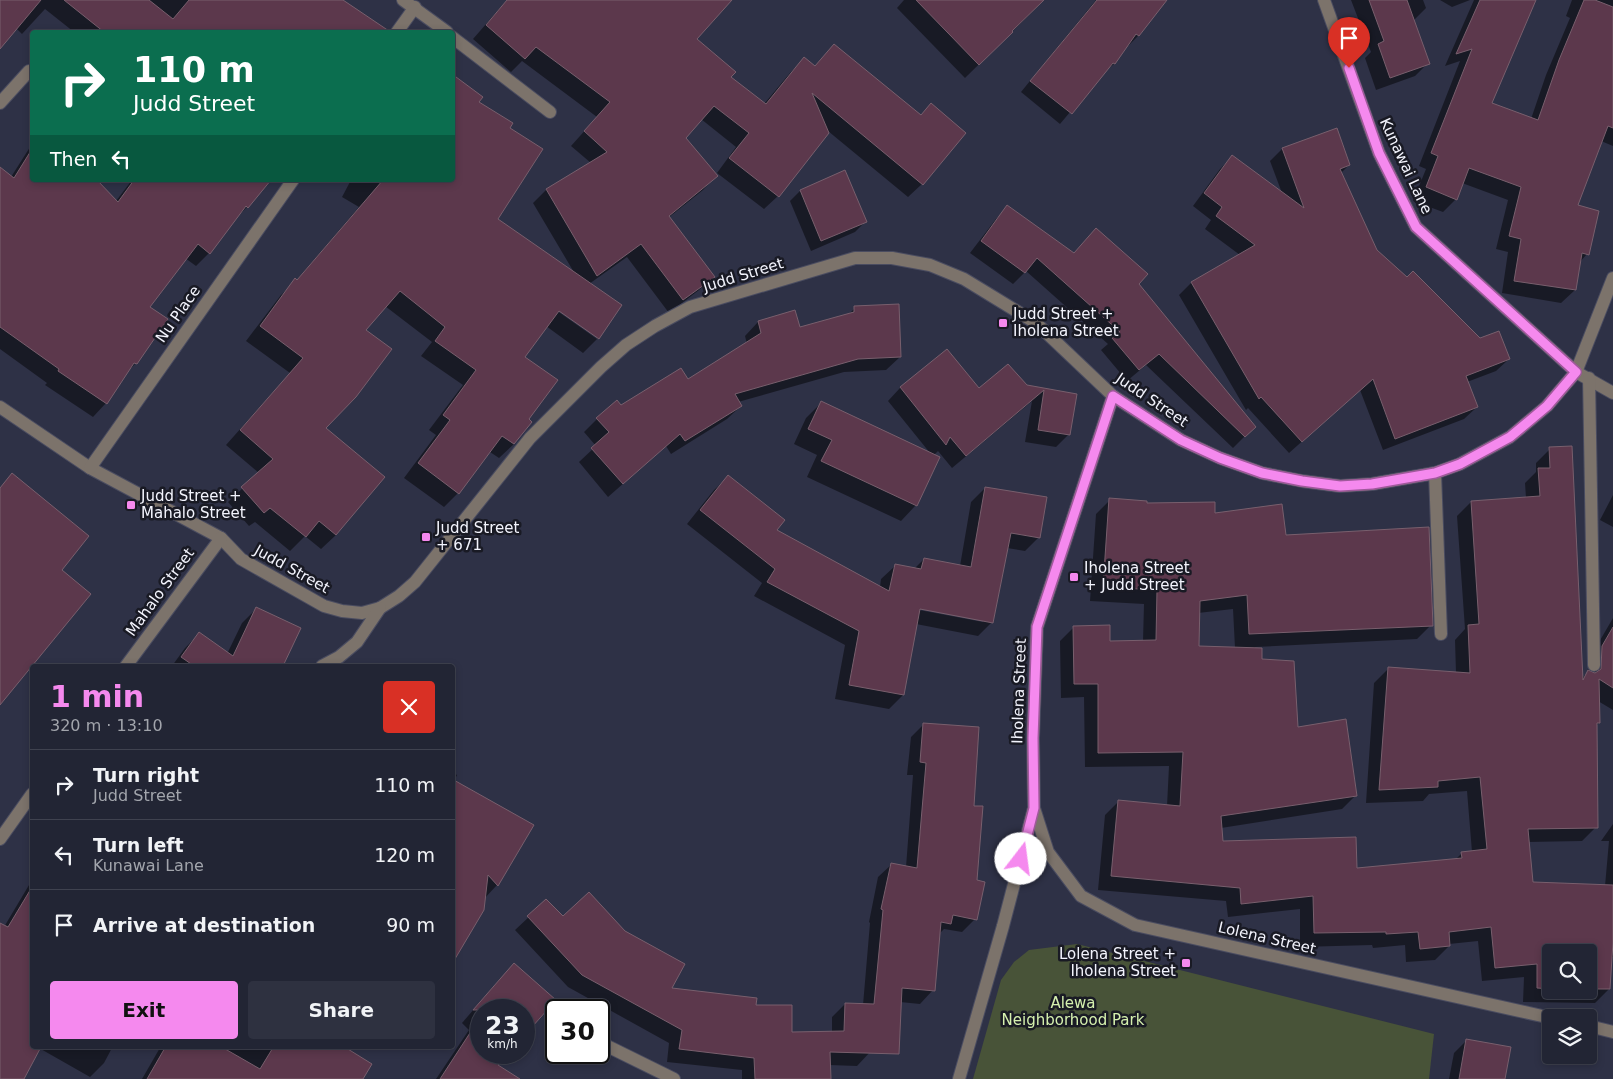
<!DOCTYPE html>
<html lang="en">
<head>
<meta charset="utf-8">
<style>
	body { margin:0; font-family:"DejaVu Sans",sans-serif; background:#2e3140; color:#f1f3f6; height:100vh; display:flex; flex-direction:column; font-size:19px; white-space:nowrap }
	* { box-sizing:border-box; margin:0 }
	p { font-size:16px; color:#a2a5ac }
	.icon { flex:none; width:28px; height:28px; fill:none; stroke:currentColor; stroke-width:2; stroke-linecap:round; stroke-linejoin:round }
	.map { position:relative; flex:1; overflow:hidden }
	.side { position:absolute; left:30px; top:664px; width:425px; height:385px; display:flex; flex-direction:column; background:#222534; border-radius:5px; box-shadow:0 2px 8px #0003,0 0 0 1px #3f424f }
	.side>* { flex:none }
	.hud { position:absolute; left:30px; top:30px; width:425px; height:152px; border-radius:5px; box-shadow:0 2px 8px #0003,0 0 0 1px #3f424f; background:#0b6e4f; color:#fff; overflow:hidden }
	.tools { position:absolute; left:1542px; top:944px; display:grid; gap:10px }
	.tools a { display:grid; place-items:center; width:55px; height:55px; border-radius:5px; background:#222534; box-shadow:0 2px 8px #0003,0 0 0 1px #3f424f; font-size:25px }
	.speed { position:absolute; left:470px; top:999px; display:flex; gap:10px; font-size:25px; font-weight:700; text-align:center }
	.speed>* { display:grid; place-content:center; width:65px; height:65px; border-radius:50%; background:#222534; box-shadow:0 2px 8px #0003,0 0 0 1px #3f424f; line-height:1 }
	.speed small { font-size:12px; font-weight:400 }
	.speed .limit { border:2px solid #111; border-radius:8px; background:#fff; color:#111 }
	.pin { position:absolute; display:grid; place-items:center; width:42px; height:42px; color:#fff; margin:-51px -21px; border-radius:50% 50% 50% 0; rotate:-45deg; box-shadow:0 0 5px #0007 }
	.pin .icon { rotate:45deg }
	.me { position:absolute; width:55px; margin:-28px; rotate:15deg; stroke-linejoin:round; filter:drop-shadow(0 0 4px #0008) }
	.turn { display:flex; align-items:center; gap:18px; height:105px; padding:0 20px; font-size:22px }
	.turn .icon { width:65px; height:65px; stroke-width:2.5 }
	.turn b { display:block; font-size:35px; line-height:42px }
	.then { display:flex; align-items:center; height:48px; padding:0 20px; background:#0003; gap:10px; font-size:19px }
	.round { display:grid; place-items:center; flex:none; width:52px; height:52px; border-radius:5px; background:#2e3140 }
	.headline { display:flex; align-items:center; justify-content:space-between; height:85px; padding:0 20px }
	h1 { font-size:30px; font-weight:600; line-height:38px; color:#f589ee }
	.cta { display:flex; gap:10px; margin-top:auto; padding:10px 20px }
	.cta a { flex:1; height:58px; border-radius:5px; background:#f589ee; color:#111; font-size:20px; font-weight:600; line-height:58px; text-align:center }
	.cta a+a { background:#2e3140; color:#f1f3f6 }
	ul { padding:0; list-style:none }
	li { display:flex; align-items:center; gap:15px; height:70px; padding:0 20px; border-top:1px solid #3f424f }
	li div { flex:1 }
	li b { display:block; font-size:19px }
	li em { font-style:normal }
	.map>svg:first-child { display:block }
</style>
</head>
<body>
<div class="map">
<svg width="1613" height="1079" viewBox="0 0 1613 1079">
	<rect width="100%" height="100%" fill="#2e3146"/>
	<polygon fill="#485338" points="1077,944 1434,1034 1429,1079 973,1079 1001,980 1014,962 1029,950"/>
	<g fill="#0007" fill-rule="evenodd">
		<polygon points="0,0 340,0 372,21 364,32 74,32 45,9 22,34 16,28 0,45"/>
		<path d="M507,0h223l-34,39 33,38 35,27 26,-31 14,-14 10,8 20,-21 86,70 11,-11 -9,79 -14,13 -80,-66 -50,65 -14,13 -47,-36 19,-26 -35,-28 -17,19 32,38 -13,14 -35,28 45,59 -14,13 -30,23 -42,-56 -38,27 9,54 -15,15 -37,-27 -23,31 4,63 -13,24 -15,14 -9,-6 -32,41 -14,14 -40,-29 32,-43 -7,-5 34,-45 -42,-29 11,-14 -47,-36 -21,25 -40,98 12,106 -15,14 -16,-13 -15,15 -35,-29 -6,4 -21,-24 31,-29 -33,-28 64,-72 -44,-32 35,-46 15,-14 63,-74 -17,-10 9,-17h101l25,-78 31,27 -12,90 79,55 -42,-71 13,-13 45,-27 -20,-17 26,-29 -75,-56 -11,11 -38,-33zM554,306l43,30v3l-44,-31z"/>
		<polygon points="904,0 1044,0 965,78 897,8"/>
		<polygon points="1096,0 1166,0 1138,36 1128,46 1127,45 1114,64 1103,73 1060,124 1021,92"/>
		<polygon points="1351,0 1423,0 1426,8 1413,21 1428,63 1415,76 1376,90 1365,58 1371,52"/>
		<polygon points="1440,0 1470,0 1452,7"/>
		<polygon points="1474,0 1534,0 1491,104 1531,119 1546,75 1570,18 1566,16 1572,0 1613,0 1613,146 1601,141 1576,206 1587,254 1579,263 1575,290 1561,303 1502,293 1508,252 1496,249 1508,200 1462,183 1456,199 1443,212 1413,201 1426,169 1419,166 1460,61 1445,66"/>
		<polygon points="1336,130 1349,165 1341,173 1376,251 1480,340 1509,359 1496,371 1467,382 1477,407 1464,419 1383,450 1360,390 1289,453 1248,408 1246,410 1179,295 1191,283 1240,255 1205,229 1211,220 1193,206 1220,169 1232,157 1282,193 1270,161 1282,149"/>
		<polygon points="32,144 32,180 96,180 116,201 132,180 262,180 247,207 236,218 209,253 196,266 185,258 148,307 136,363 126,373 106,403 93,417 45,385 47,383 0,349 0,169 11,177"/>
		<polygon points="844,172 865,222 855,232 811,251 790,201 800,191"/>
		<polygon points="1008,207 1073,255 1138,284 1254,427 1233,448 1146,365 1127,381 1101,350 1108,344 1026,271 1013,284 970,253 996,219"/>
		<polygon points="855,308 900,357 886,370 844,372 738,402 741,406 727,419 671,454 666,446 608,497 579,462 596,446 584,432 597,419 621,407 687,380 747,344 745,336 758,322 799,329 847,316"/>
		<polygon points="947,351 979,390 1026,386 1076,395 1069,434 1056,447 1025,442 1032,401 952,468 938,451 934,455 916,505 901,521 807,477 817,455 794,444 806,418 821,403 930,453 888,401 900,388"/>
		<path d="M1550,449l31,230 7,-7v-11l25,-43v92l-15,-9 1,22 -3,3v101l-14,14 -54,1 4,41 73,3 4,-45h-8l12,-17v133h-3l-1,32 -14,14 -72,-1 1,-25 -42,4 -4,-40 -29,3v2l-14,14 -29,2 -1,-17 -32,3 -1,-3 -72,2v-38l-72,8 -2,-16 -128,-11 7,-75 14,-14 48,5 2,-40 -84,1 -1,-70 -23,1 -1,-57 14,-14 35,15 34,-1 1,-37 -54,-3 6,-87 14,-14 104,14 71,23 146,88 -14,14 -162,8 5,13 36,68 60,67 -14,14 -121,19 1,14 134,27 99,-9 7,-7 10,-1 -5,-61 -38,3 -6,7 -57,2 8,-120 14,-14 68,4 -1,-33 10,-11 -8,-113 14,-14 55,-4 -1,-15 11,-11v-9zM1233,609l2,39 -38,-1 1,-34zM1551,952h38v38h-38z"/>
		<path d="M728,477l47,54 105,56 1,-8 14,-13 19,3 10,-10 36,7 11,-64 14,-14 54,49 -14,14 -18,-3 -15,74 -14,14 -62,-12 -13,71 -14,14 -54,-10 10,-54 -91,-49 8,-13 -75,-59 27,-34zM915,606l68,13v3l-69,-13z"/>
		<polygon points="1613,495 1613,527 1600,520"/>
		<polygon points="256,609 299,629 282,666 172,666 185,648 199,634 227,654 242,623"/>
		<polygon points="924,724 972,807 976,881 975,919 962,932 944,929 939,934 933,990 920,1004 900,1002 898,1041 885,1054 872,1050 857,1066 829,1065 829,1079 742,1079 742,1070 667,1062 669,1043 568,987 515,930 546,901 563,918 670,989 755,1007 791,1033 832,1033 832,1017 845,1004 863,1005 870,923 869,922 878,877 892,864 906,867 913,775 907,775 911,737"/>
		<polygon points="452,772 457,775 454,781 532,826 497,885 484,899 452,954"/>
		<polygon points="32,880 32,1046 113,1046 104,1063 90,1077 39,1048 22,1079 0,1079 0,927 4,927"/>
		<polygon points="500,979 554,1000 524,1035 524,1010 481,1010 481,1052 496,1065 517,1079 436,1079 469,1030 462,1023"/>
		<polygon points="1467,1040 1504,1079 1449,1079 1454,1053"/>
		<polygon points="161,1046 342,1046 361,1079 142,1079"/>
	</g>
	<g fill="#5c384c" stroke="#785f6d">
		<polygon points="0,0 41,0 0,49"/>
		<polygon points="64,0 149,0 173,19 189,0 343,0 389,31 389,32 104,32"/>
		<polygon points="507,0 732,0 697,39 736,72 731,77 766,104 804,57 815,66 834,44 921,115 931,103 966,133 923,185 812,93 829,133 779,197 729,158 749,133 714,106 686,138 718,176 669,216 715,277 683,300 641,244 597,276 546,189 607,152 584,131 610,102 536,47 525,59 486,25"/>
		<polygon points="916,0 1044,0 1012,31 1013,32 979,65"/>
		<polygon points="1097,0 1167,0 1139,36 1136,34 1115,64 1113,63 1072,114 1030,81"/>
		<polygon points="1369,0 1407,0 1430,64 1390,78 1378,44 1384,41"/>
		<polygon points="1480,0 1536,0 1492,103 1538,120 1559,60 1584,0 1595,0 1613,7 1613,128 1608,126 1578,205 1599,211 1589,255 1582,253 1576,290 1514,281 1521,239 1509,236 1521,187 1469,168 1457,200 1426,187 1438,156 1431,153 1472,49 1456,54"/>
		<polygon points="452,74 483,97 479,102 513,123 510,128 543,149 498,219 622,305 599,339 559,311 525,357 558,380 529,419 532,422 514,444 502,436 459,494 418,463 450,420 443,415 476,370 435,341 445,327 400,291 366,330 392,349 356,397 326,428 385,477 336,535 319,521 306,537 270,508 264,513 241,487 273,459 240,430 303,358 260,326 295,278 297,280 383,180 452,180"/>
		<polygon points="1337,128 1350,165 1340,169 1377,250 1407,277 1413,271 1480,338 1499,331 1510,359 1466,376 1478,407 1395,439 1373,379 1302,442 1261,397 1259,399 1191,282 1255,245 1216,216 1222,207 1204,193 1232,155 1304,208 1282,148"/>
		<polygon points="32,149 32,180 97,180 118,202 134,180 271,180 248,208 246,206 210,254 198,244 150,307 168,319 137,364 134,363 107,404 58,371 59,369 0,327 0,167 14,178"/>
		<polygon points="845,170 867,222 821,241 800,190"/>
		<polygon points="1007,205 1074,253 1096,228 1148,274 1139,284 1256,427 1245,437 1159,354 1139,370 1112,338 1120,332 1037,258 1025,273 981,241"/>
		<polygon points="899,304 901,357 858,359 735,394 742,406 685,441 680,434 623,484 591,448 609,432 596,418 617,400 621,405 681,368 688,379 761,333 758,321 795,310 800,327 854,312 854,306"/>
		<polygon points="947,349 979,388 1008,364 1027,385 1077,394 1070,435 1038,430 1044,390 966,456 950,437 946,445 900,387"/>
		<polygon points="821,401 940,457 917,506 821,461 832,440 808,429"/>
		<polygon points="1572,446 1583,680 1588,670 1595,673 1601,669 1602,646 1613,627 1613,688 1599,679 1600,723 1597,723 1598,828 1528,829 1533,882 1613,885 1613,942 1610,989 1589,989 1589,952 1551,952 1551,989 1537,988 1537,964 1495,968 1491,927 1449,932 1450,946 1420,949 1418,932 1386,934 1386,932 1314,933 1313,896 1241,904 1240,888 1111,876 1118,800 1180,806 1183,752 1098,753 1098,684 1074,684 1073,626 1110,625 1110,641 1156,640 1157,590 1103,587 1109,498 1147,501 1147,503 1215,502 1215,513 1282,504 1286,535 1429,527 1433,626 1249,634 1247,595 1200,601 1199,646 1262,648 1262,659 1294,661 1298,727 1346,719 1357,796 1221,816 1223,841 1356,837 1357,868 1462,858 1461,852 1487,849 1480,777 1438,781 1438,787 1379,790 1388,667 1470,673 1468,625 1479,624 1471,501 1540,496 1538,468 1550,468 1549,447"/>
		<polygon points="12,473 89,536 62,570 91,594 0,705 0,488"/>
		<polygon points="728,475 785,520 777,530 889,591 895,564 921,569 924,558 971,567 985,487 1047,497 1040,538 1011,533 993,623 920,609 904,695 849,685 859,631 767,582 775,569 700,510"/>
		<polygon points="256,607 301,628 283,666 194,666 181,657 199,632 233,656"/>
		<polygon points="923,723 979,727 974,806 983,806 977,880 985,882 977,920 953,915 951,924 941,922 935,991 902,988 899,1054 830,1052 831,1079 755,1079 754,1058 679,1049 682,1030 582,975 527,916 546,899 563,916 589,892 625,931 685,964 672,988 757,998 756,1005 792,1005 792,1032 844,1031 845,1003 874,1004 883,910 881,909 891,863 917,868 926,763 920,762"/>
		<polygon points="452,779 534,825 498,886 488,875 484,910 452,964"/>
		<polygon points="32,887 32,1046 41,1047 24,1079 0,1079 0,923 8,927"/>
		<polygon points="514,963 556,1000 524,1036 524,1010 473,1010"/>
		<polygon points="481,1016 481,1052 510,1052 498,1065 520,1079 440,1079"/>
		<polygon points="1466,1039 1511,1047 1505,1079 1459,1079"/>
		<polygon points="166,1046 220,1046 260,1069 274,1046 343,1046 372,1064 363,1079 147,1079"/>
	</g>
	<g fill="none" stroke-linecap="round" stroke-linejoin="round">
		<defs>
			<g id="minor">
				<polyline points="403,0 447,32"/>
				<polyline points="1324,0 1379,153 1416,227 1576,372 1613,393"/>
				<polyline points="397,32 415,7"/>
				<polyline points="452,37 550,112"/>
				<polyline points="0,103 29,71"/>
				<polyline points="1589,378 1594,665"/>
				<polyline points="0,407 90,468 221,538 241,559 324,606 342,611 362,613 380,608 399,596 415,582 530,438 601,367 626,345 655,326 690,307 855,258 892,258 930,265 964,279 1036,323 1113,396 1181,440 1220,458 1262,473 1302,481 1340,486 1372,484 1435,473 1460,464 1510,437 1547,406 1576,372 1613,278"/>
				<polyline points="90,468 293,180"/>
				<polyline points="1435,473 1441,634"/>
				<polyline points="126,666 221,538"/>
				<polyline points="322,666 339,657 357,642 380,608"/>
				<polyline points="1034,808 1048,852 1081,896 1135,925 1551,1018"/>
				<polyline points="0,839 32,794"/>
				<polyline points="1589,1026 1613,1032"/>
				<polyline points="599,1042 674,1079"/>
				<polyline points="959,1079 1003,926 1034,808 1033,738 1037,627 1113,396"/>
			</g>
		</defs>
		<use href="#minor" stroke="#4a4c60" stroke-width="14"/>
		<use href="#minor" stroke="#7c736b" stroke-width="12"/>
	</g>
	<g fill="none" stroke-linecap="round" stroke-linejoin="round">
		<defs>
			<polyline id="route" points="1021,859 1034,808 1033,738 1037,627 1113,396 1181,440 1220,458 1262,473 1302,481 1340,486 1372,484 1435,473 1460,464 1510,437 1547,406 1576,372 1416,227 1379,153 1349,68"/>
		</defs>
		<use href="#route" stroke="#9f599b" stroke-width="12"/>
		<use href="#route" stroke="#f589ee" stroke-width="9"/>
	</g>
	<g fill="#f589ee" stroke="#191a24" stroke-width="2">
		<rect x="998" y="318" width="10" height="10" rx="2.5"/>
		<rect x="126" y="500" width="10" height="10" rx="2.5"/>
		<rect x="421" y="532" width="10" height="10" rx="2.5"/>
		<rect x="1069" y="572" width="10" height="10" rx="2.5"/>
		<rect x="1181" y="958" width="10" height="10" rx="2.5"/>
	</g>
	<g text-anchor="middle" dominant-baseline="central" stroke-width="5" stroke-linejoin="round" paint-order="stroke">
		<g font-size="15" fill="#f3f4fd" stroke="#191a24">
			<text transform="translate(1406 166) rotate(65)">Kunawai Lane</text>
			<text transform="translate(743 275) rotate(-17)">Judd Street</text>
			<text transform="translate(178 314) rotate(-55)">Nu Place</text>
			<text transform="translate(1152 400) rotate(34)">Judd Street</text>
			<text transform="translate(292 569) rotate(29)">Judd Street</text>
			<text transform="translate(160 592) rotate(-54)">Mahalo Street</text>
			<text transform="translate(1019 691) rotate(-88)">Iholena Street</text>
			<text transform="translate(1267 938) rotate(13)">Lolena Street</text>
		</g>
		<g font-size="15" fill="#f3f4fd" stroke="#191a24" text-anchor="start">
			<text x="1013" y="314">Judd Street +<tspan x="1013" dy="17">Iholena Street</tspan></text>
			<text x="141" y="496">Judd Street +<tspan x="141" dy="17">Mahalo Street</tspan></text>
			<text x="436" y="528">Judd Street<tspan x="436" dy="17">+ 671</tspan></text>
			<text x="1084" y="568">Iholena Street<tspan x="1084" dy="17">+ Judd Street</tspan></text>
			<text x="1176" y="954" text-anchor="end">Lolena Street +<tspan x="1176" dy="17">Iholena Street</tspan></text>
		</g>
		<g font-size="15" fill="#d5f0ae" stroke="#191a24">
			<text x="1073" y="1003">Alewa<tspan x="1073" dy="17">Neighborhood Park</tspan></text>
		</g>
	</g>
</svg>
<div class="tools">
<a><svg class="icon" aria-label="search" viewBox="0 0 24 24"><circle cx="10" cy="10" r="6"/><path d="M15 15l6 6"/></svg></a>
<a><svg class="icon" aria-label="layers" viewBox="0 0 24 24"><path d="M12 4l9 5-9 5-9-5zM3 14l9 5 9-5"/></svg></a>
</div>
<div class="speed"><div>23<small>km/h</small></div><div class="limit">30</div></div>
<div class="pin" style="left:1349px;top:68px;background:#d93025"><svg class="icon" aria-label="arrive" viewBox="0 0 24 24"><path d="M6 21V4h12l-3 4 3 4H6"/></svg></div>
<svg class="me" style="left:1021px;top:859px" viewBox="-20 -20 40 40"><circle r="19" fill="#fff"/><path d="M0-13L10 11 0 6-10 11z" fill="#f589ee"/></svg>
<div class="hud">
<div class="turn"><svg class="icon" aria-label="right" viewBox="0 0 24 24"><path d="M7 20v-9h11M14 6l5 5-5 5"/></svg><div><b>110 m</b>Judd Street</div></div>
<div class="then">Then<svg class="icon" aria-label="left" viewBox="0 0 24 24"><path d="M17 20v-9H6M10 6l-5 5 5 5"/></svg></div>
</div>
<section class="side">
<div class="headline"><div><h1>1 min</h1><p>320 m · 13:10</p></div><a class="round" style="background:#d93025;color:#fff"><svg class="icon" aria-label="close" viewBox="0 0 24 24"><path d="M6 6l12 12M18 6L6 18"/></svg></a></div>
<ul>
<li><svg class="icon" aria-label="right" viewBox="0 0 24 24"><path d="M7 20v-9h11M14 6l5 5-5 5"/></svg><div><b>Turn right</b><p>Judd Street</p></div><em>110 m</em></li>
<li><svg class="icon" aria-label="left" viewBox="0 0 24 24"><path d="M17 20v-9H6M10 6l-5 5 5 5"/></svg><div><b>Turn left</b><p>Kunawai Lane</p></div><em>120 m</em></li>
<li><svg class="icon" aria-label="arrive" viewBox="0 0 24 24"><path d="M6 21V4h12l-3 4 3 4H6"/></svg><div><b>Arrive at destination</b></div><em>90 m</em></li>
</ul>
<div class="cta"><a>Exit</a><a>Share</a></div>
</section>
</div>
</body>
</html>
